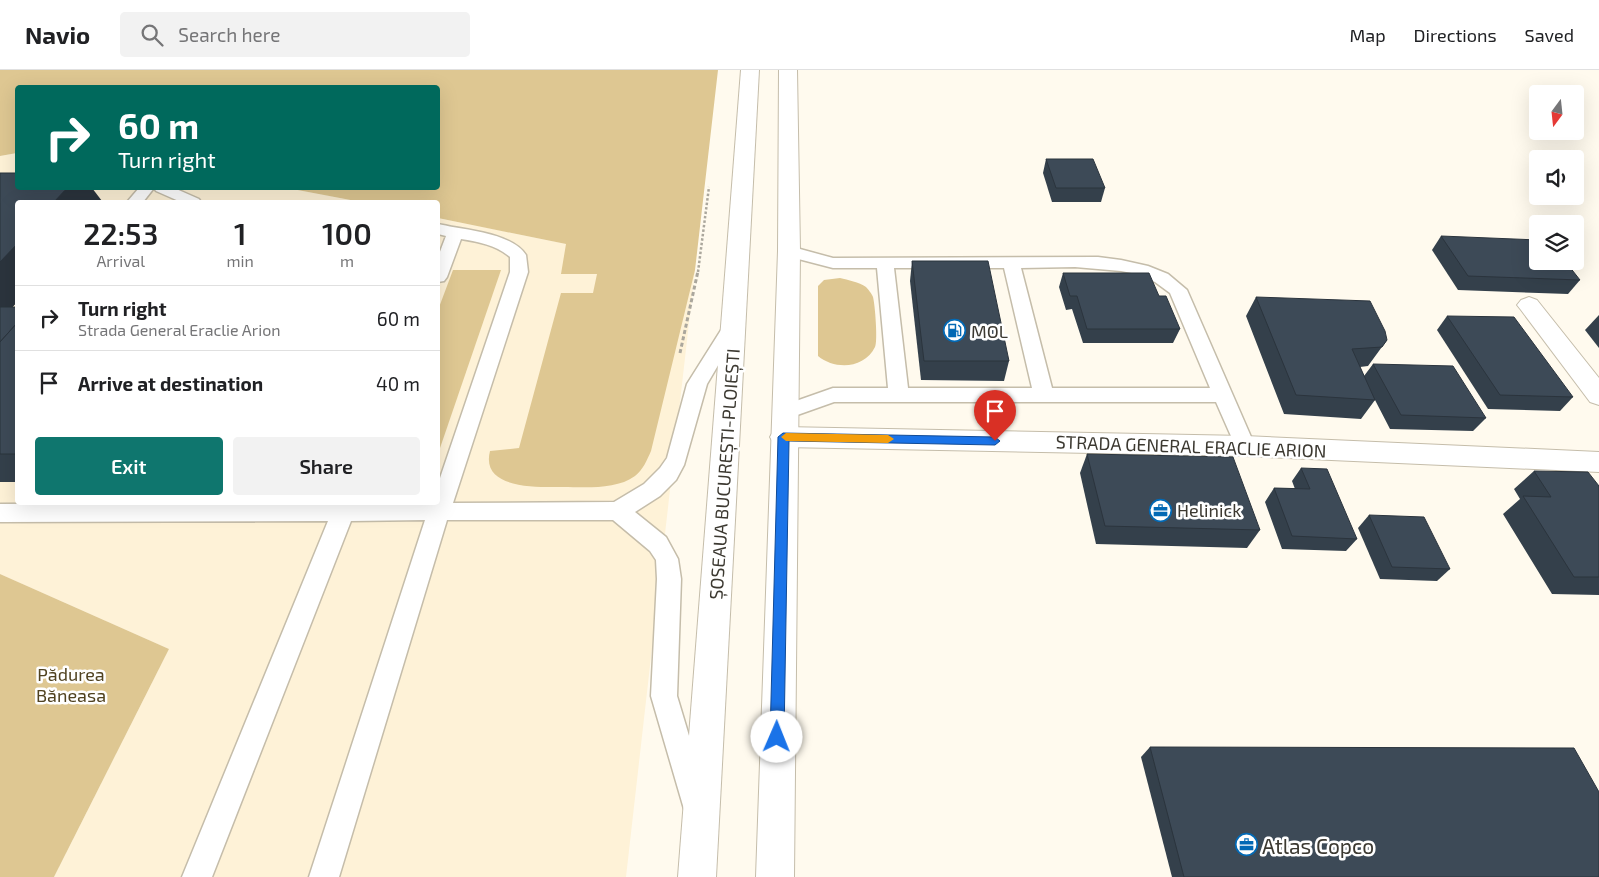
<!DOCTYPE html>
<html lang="en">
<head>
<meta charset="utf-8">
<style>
	body { margin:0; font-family:"Exo 2",sans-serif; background:#f2f2f2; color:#202124; height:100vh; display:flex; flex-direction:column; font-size:19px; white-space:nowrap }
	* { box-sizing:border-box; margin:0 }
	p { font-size:16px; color:#757577 }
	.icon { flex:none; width:28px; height:28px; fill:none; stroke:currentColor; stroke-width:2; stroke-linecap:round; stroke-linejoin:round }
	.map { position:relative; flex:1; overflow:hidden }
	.panel { position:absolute; left:15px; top:130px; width:425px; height:305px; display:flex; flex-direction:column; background:#fff; border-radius:5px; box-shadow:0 5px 20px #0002 }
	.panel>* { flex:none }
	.hud { position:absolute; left:15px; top:15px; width:425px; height:105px; border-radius:5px; box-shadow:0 5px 20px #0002; background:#00695c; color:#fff; overflow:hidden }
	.needle { width:32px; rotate:195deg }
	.controls { position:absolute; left:1529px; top:15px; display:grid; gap:10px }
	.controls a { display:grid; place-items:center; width:55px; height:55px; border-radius:5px; background:#fff; box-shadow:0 5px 20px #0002; font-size:25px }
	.pin { position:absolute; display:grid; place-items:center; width:42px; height:42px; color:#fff; margin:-51px -21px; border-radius:50% 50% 50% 0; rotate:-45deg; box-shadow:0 0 5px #0007 }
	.pin .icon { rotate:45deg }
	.me { position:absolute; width:55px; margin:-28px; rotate:1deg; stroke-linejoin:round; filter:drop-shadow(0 0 4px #0008) }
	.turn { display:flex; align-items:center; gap:18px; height:105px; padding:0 20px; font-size:22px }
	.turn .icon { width:65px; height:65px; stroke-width:2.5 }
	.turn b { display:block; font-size:35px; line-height:42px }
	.eta { display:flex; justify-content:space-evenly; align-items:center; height:85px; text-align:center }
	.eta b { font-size:30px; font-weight:600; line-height:35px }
	.cta { display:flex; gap:10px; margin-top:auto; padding:10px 20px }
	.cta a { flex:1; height:58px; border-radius:5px; background:#0f766e; color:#fff; font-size:20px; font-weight:600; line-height:58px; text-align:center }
	.cta a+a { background:#f2f2f2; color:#202124 }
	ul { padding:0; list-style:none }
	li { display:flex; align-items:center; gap:15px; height:65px; padding:0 20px; border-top:1px solid #e0e0e0 }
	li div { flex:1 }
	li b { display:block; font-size:19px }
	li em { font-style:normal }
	header { display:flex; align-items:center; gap:30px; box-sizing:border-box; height:70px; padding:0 25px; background:#fff; border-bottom:1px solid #e0e0e0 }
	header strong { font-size:24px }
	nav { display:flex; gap:28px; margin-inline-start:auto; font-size:18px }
	.search { width:350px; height:45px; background:#f2f2f2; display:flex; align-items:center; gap:12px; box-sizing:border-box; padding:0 18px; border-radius:5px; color:#757577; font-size:19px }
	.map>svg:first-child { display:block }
</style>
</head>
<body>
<header>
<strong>Navio</strong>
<div class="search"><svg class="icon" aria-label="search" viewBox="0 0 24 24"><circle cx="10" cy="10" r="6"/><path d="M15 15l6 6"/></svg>Search here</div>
<nav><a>Map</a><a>Directions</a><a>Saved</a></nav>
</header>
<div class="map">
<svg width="1599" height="807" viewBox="0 0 1599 807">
	<rect width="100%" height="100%" fill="#fffaee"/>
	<polygon fill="#fef2d7" points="17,83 18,118 287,118 361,132 18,132 18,432 438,432 438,148 695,200 626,807 54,807 169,579 0,504 0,86"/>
	<g fill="#dec792">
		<path d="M0,0h718l-23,200 -44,181c-4,9 -8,19 -16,25 -19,14 -50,11 -72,11 -24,0 -83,3 -73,-36l29,-3 42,-155h32l4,-19h-36l5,-30 -128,-26v-16h-77l-74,-14h151v-100h-420l-1,65 -17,3z"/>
		<polygon points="453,200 501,200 439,381 438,381 438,240"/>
		<path d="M840,208c8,2 19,4 26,9 2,2 6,7 7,10 2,7 5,45 2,50 -11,22 -40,23 -57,9v-70l6,-6z"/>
		<polygon points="0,504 169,579 54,807 0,807"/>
	</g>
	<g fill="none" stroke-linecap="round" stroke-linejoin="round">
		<defs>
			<g id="service">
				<polygon points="139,118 174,118 199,129 201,132 181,132 156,121 154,118 143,132 127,132"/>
				<path d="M438,154c25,6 73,8 88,31l2,17 -75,231 161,-1 30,-18 16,-16 7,-10 20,-74 41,-65 6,-2 6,2 3,4 -36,61 -23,81 -8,15 -16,16 -25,16 31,25 12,22 3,20 -4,117 31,103 -4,10 -10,4 -10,-4 -33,-113 6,-117 -1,-19 -6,-9 -37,-31h-166l-108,357h-30l116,-357 -74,1 -139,356h-30l146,-356 -328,1v-18l438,-2v-18l72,-212v-15c-14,-12 -31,-15 -49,-18l-14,38 -3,4 -6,1v-25l8,-21 -8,-2z"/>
				<path d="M789,176l44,12 265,-1 23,3 27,6 20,8 19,16 68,156 -3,6 -7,2 -7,-2 -22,-50h-382l-48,17 -7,-2 -3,-5 3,-5 54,-19h55l-11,-120h-44l-50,-13 -2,-4 2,-4zM1075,197l46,4 16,3 18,8 15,11 40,95h-158l-31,-120zM894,198h110l28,120h-124z"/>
			</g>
			<g id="minor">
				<polygon points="1529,227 1537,230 1599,308 1599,335 1590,332 1521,240 1517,235 1521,230"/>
				<polygon points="783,357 1245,366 1599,382 1599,402 1245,386 783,377 774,374 770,367 774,360"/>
			</g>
			<g id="trunk">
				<polygon points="741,0 759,0 716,807 678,807"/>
				<polygon points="779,0 797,0 800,181 794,807 756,807 778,181"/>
			</g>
		</defs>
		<use href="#service" stroke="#c5bdaa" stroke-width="3"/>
		<use href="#minor" stroke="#c5bdaa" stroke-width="2"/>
		<use href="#trunk" stroke="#c5bdaa" stroke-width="2"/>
		<polyline stroke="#aba79d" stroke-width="2.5" stroke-dasharray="2.5 2" stroke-linecap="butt" points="698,202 709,117"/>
		<polyline stroke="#aba79d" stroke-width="3" stroke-dasharray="4 2.5" stroke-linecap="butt" points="680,283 698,201"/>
		<use href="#service" fill="#fff" fill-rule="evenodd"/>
		<use href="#minor" fill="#fff" fill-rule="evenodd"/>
		<use href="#trunk" fill="#fff" fill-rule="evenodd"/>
	</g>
	<g fill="#34404b">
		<polygon points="1046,89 1105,118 1101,132 1052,132 1043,103"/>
		<polygon points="0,103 102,131 101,132 18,132 18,231 12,237 18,237 18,412 0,412"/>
		<polygon points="1441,166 1580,210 1568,224 1458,220 1432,180"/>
		<polygon points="912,191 1009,291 1004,311 921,310 910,211"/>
		<polygon points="1063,203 1159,226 1180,259 1173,273 1083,273 1072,239 1066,240 1059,217"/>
		<polygon points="1256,227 1387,270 1368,296 1360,297 1364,306 1373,294 1486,348 1473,361 1390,359 1375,330 1361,349 1284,344 1246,246"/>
		<polygon points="1599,245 1599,278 1585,260"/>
		<polygon points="1447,246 1573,327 1560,341 1488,339 1437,260"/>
		<polygon points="1087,384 1260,460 1247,478 1096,474 1080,403"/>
		<polygon points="1301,398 1357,469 1346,481 1282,479 1265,432 1274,418 1295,419 1292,411"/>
		<polygon points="1534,401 1599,416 1599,525 1552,524 1503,444 1520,429 1514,419"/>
		<polygon points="1369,445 1450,499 1437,511 1380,509 1358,458"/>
		<polygon points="1150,677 1599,807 1172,807 1141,687"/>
	</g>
	<g fill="#2b343d">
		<polygon points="67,118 92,118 102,131 101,132 54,132"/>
		<polygon points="18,173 18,231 0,251 0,192"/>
	</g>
	<g fill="#3d4a57" stroke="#2b343d">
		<polygon points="1046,89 1093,89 1105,118 1056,118"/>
		<polygon points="0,103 18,103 18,118 67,118 54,132 18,132 18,173 0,192"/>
		<polygon points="1441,166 1538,170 1538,191 1565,191 1580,210 1468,206"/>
		<polygon points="912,191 988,191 1009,291 924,291"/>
		<polygon points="1063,203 1149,203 1159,226 1166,226 1180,259 1087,259 1077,226 1070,226"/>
		<polygon points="1256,227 1370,231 1385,261 1387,270 1382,277 1352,279 1375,330 1296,325"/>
		<polygon points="0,237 18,237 18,252 0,272"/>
		<polygon points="1447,246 1514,247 1573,327 1500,325"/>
		<polygon points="18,252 18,384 0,384 0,272"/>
		<polygon points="1373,294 1453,296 1486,348 1401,345"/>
		<polygon points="1087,384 1233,387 1260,460 1105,456"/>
		<polygon points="1301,398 1327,399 1357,469 1292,466 1274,418 1310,419"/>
		<polygon points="1534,401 1588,402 1599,416 1599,507 1574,507 1523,426 1551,427"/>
		<polygon points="1369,445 1424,447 1450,499 1392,497"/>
		<polygon points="1150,677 1574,678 1599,722 1599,807 1184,807"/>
	</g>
	<polygon fill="#1a73e8" stroke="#114b97" points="783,363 995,367 1000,371 995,375 789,371 784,667 782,672 777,674 772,672 770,667 778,367"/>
	<polygon fill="#f59e0b" points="786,363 888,365 894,369 888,373 786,371 781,367"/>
	<defs>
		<symbol id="fuel-ring" viewBox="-11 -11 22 22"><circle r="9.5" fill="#fff" stroke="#0269b5" stroke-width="1.5"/><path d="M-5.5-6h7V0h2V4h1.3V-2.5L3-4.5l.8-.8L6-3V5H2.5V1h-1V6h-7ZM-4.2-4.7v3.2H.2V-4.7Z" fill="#0269b5"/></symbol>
		<symbol id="office-ring" viewBox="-11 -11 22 22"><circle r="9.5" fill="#fff" stroke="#0269b5" stroke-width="1.5"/><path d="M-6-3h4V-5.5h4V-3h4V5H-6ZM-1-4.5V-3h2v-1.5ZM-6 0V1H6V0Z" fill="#0269b5"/></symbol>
	</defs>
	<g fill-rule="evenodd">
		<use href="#fuel-ring" x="942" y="248" width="25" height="25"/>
		<use href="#office-ring" x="1148" y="428" width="25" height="25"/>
		<use href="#office-ring" x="1234" y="762" width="25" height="25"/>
	</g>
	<g text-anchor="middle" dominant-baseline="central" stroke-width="5" stroke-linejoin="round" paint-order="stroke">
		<g font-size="18" fill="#3c3931" stroke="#fff" text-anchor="start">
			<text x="971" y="261">MOL</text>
			<text x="1177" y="440">Helinick</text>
		</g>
		<g font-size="18" fill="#3c3931" stroke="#fff">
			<text transform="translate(1191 376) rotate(2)">STRADA GENERAL ERACLIE ARION</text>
			<text transform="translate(724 404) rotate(-86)">ȘOSEAUA BUCUREȘTI-PLOIEȘTI</text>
		</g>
		<g font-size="18" fill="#504220" stroke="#fff">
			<text x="71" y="604">Pădurea<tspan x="71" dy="21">Băneasa</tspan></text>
		</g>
		<g font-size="21" fill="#3c3931" stroke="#fff" text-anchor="start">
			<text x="1262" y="775">Atlas Copco</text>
		</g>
	</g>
</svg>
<div class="controls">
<a><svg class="needle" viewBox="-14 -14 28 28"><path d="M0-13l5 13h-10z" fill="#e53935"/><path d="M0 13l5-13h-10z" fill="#757577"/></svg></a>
<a><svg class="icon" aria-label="sound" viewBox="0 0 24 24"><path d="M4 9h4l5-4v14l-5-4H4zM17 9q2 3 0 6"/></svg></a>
<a><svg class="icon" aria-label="layers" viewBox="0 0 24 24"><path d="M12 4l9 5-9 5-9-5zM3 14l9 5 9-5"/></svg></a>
</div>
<div class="pin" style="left:995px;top:371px;background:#d93025"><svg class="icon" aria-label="arrive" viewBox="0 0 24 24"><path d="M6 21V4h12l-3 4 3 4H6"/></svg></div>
<svg class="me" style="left:777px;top:667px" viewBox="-20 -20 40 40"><circle r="19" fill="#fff"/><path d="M0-13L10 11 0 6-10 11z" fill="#1a73e8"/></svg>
<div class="hud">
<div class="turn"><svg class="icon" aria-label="right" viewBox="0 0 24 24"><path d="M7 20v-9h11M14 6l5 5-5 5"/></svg><div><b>60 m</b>Turn right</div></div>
</div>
<section class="panel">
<div class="eta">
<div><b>22:53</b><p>Arrival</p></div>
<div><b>1</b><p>min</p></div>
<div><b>100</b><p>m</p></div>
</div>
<ul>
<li><svg class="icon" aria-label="right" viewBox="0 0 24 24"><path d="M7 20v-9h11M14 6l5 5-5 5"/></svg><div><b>Turn right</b><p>Strada General Eraclie Arion</p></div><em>60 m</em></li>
<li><svg class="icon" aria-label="arrive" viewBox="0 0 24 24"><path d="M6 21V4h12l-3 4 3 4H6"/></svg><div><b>Arrive at destination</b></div><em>40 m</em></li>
</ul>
<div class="cta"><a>Exit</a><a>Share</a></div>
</section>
</div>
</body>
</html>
